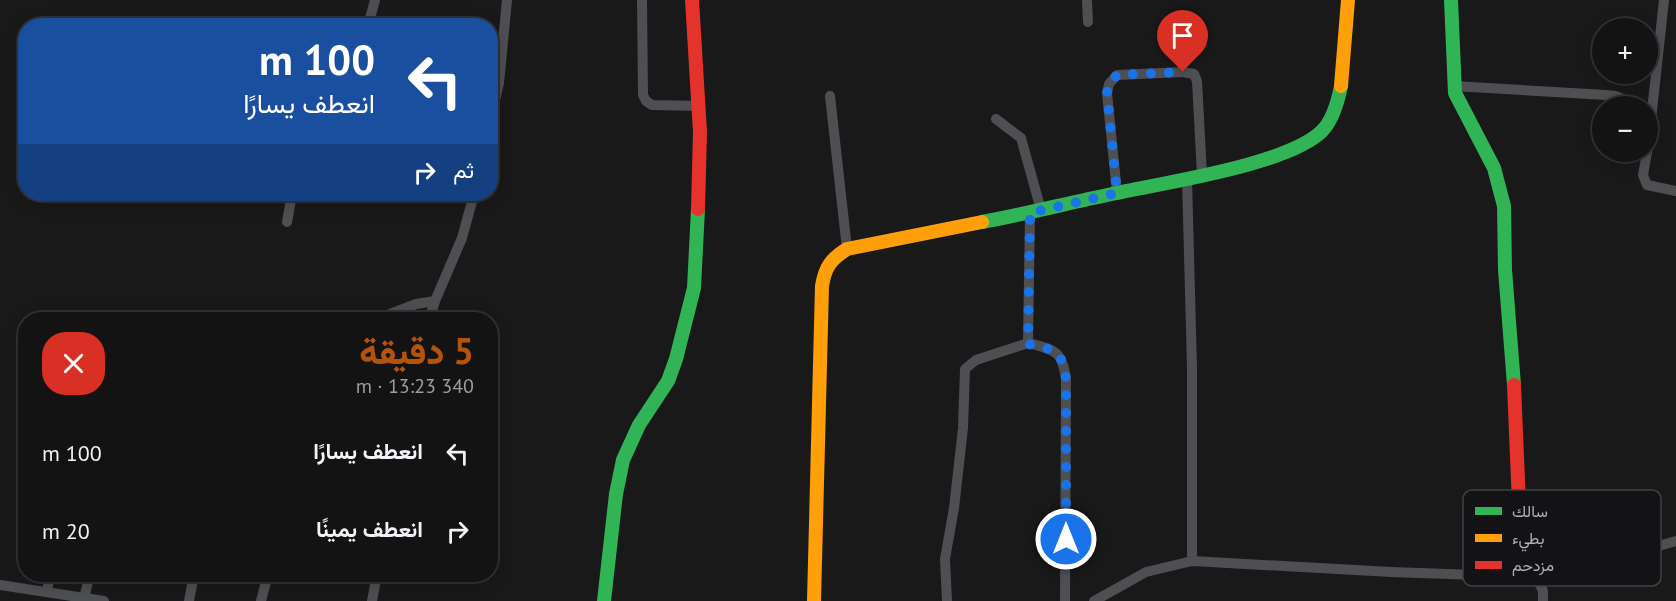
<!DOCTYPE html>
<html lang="ar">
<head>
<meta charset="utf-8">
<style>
	body { margin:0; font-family:"PT Sans",Vazirmatn,sans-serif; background:#202022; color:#f1f3f6; direction:rtl; height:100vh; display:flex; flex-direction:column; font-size:22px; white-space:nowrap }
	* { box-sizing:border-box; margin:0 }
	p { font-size:20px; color:#9d9ea0 }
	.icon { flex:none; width:33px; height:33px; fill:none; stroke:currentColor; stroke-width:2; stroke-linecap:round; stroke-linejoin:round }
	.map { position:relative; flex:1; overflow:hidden; direction:ltr }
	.drawer { position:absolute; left:18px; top:312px; width:480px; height:270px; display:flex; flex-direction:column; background:#131314; border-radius:24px; box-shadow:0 3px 15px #0003,0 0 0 2px #323234; direction:rtl }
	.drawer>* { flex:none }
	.top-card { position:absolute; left:18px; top:18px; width:480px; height:183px; border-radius:24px; box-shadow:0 3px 15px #0003,0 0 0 2px #323234; direction:rtl; background:#1a4fa0; color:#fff; overflow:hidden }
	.controls { position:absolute; left:1592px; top:18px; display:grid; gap:12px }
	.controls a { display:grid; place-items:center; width:66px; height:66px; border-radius:50%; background:#131314; box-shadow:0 3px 15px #0003,0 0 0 2px #323234; font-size:30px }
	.pin { position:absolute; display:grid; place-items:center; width:51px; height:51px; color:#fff; margin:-62px -26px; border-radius:50% 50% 50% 0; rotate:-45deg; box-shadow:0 0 6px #0007 }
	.pin .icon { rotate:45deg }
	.me { position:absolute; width:66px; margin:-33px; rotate:0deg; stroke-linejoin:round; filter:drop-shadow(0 0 4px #0008) }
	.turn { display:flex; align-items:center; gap:21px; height:126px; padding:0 24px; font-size:27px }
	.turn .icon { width:78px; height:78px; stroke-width:2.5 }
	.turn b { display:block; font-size:42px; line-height:51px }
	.then { display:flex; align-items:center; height:57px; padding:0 24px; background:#0003; gap:12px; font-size:22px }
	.round { display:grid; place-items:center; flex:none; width:63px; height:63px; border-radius:24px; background:#202022 }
	.summary { display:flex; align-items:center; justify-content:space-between; height:102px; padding:0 24px }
	h1 { font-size:36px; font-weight:800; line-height:45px; color:#b45309 }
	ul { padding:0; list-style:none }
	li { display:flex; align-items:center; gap:18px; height:78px; padding:0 24px }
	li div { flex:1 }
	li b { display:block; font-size:22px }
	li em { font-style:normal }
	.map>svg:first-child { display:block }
</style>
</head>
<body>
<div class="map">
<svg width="1676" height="601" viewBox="0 0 1676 601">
	<rect width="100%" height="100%" fill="#19191a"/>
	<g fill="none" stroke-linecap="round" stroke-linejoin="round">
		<g stroke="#4d4f53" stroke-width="10">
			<polyline points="642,0 643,95 646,101 652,105 700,106"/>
			<polyline points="1087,0 1088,22"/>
			<polyline points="368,26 375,0"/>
			<polyline points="1454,86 1606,95 1616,96 1639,106"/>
			<polyline points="830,96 847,249"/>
			<polyline points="1647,114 1652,124 1643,175 1647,185 1676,191"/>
			<polyline points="996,119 1021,138 1041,210"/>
			<polyline points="1651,120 1664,0"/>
			<polyline points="490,122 499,83 507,0"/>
			<polyline points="1187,179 1192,368 1192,561"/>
			<polyline points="1117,193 1107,93 1109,84 1117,75 1183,72 1194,74 1197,81 1202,175"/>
			<path d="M1030,213l-2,130c27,7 34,7 38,36l-1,222"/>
			<polyline points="287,222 292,194"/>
			<polyline points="375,320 416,304 435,301"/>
			<polyline points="429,320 435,301 462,238 474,194"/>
			<polyline points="1536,577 1587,566 1676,541"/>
			<polyline points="0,585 104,601"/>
			<polyline points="47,592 50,574"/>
			<polyline points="84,598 90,574"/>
			<polyline points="189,601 194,574"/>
			<polyline points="261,601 268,574"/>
			<polyline points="372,601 377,574"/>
			<polyline points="947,601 945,559 954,508 963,428 965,369 976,360 1028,343"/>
			<polyline points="1094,601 1146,572 1192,561 1391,572 1536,577 1543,591 1543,601"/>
		</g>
		<g stroke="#30b455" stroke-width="14">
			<polyline points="1451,0 1455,93 1494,168 1504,206 1505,270 1514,385"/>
			<path d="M982,222c44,-8 86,-19 130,-28 49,-11 176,-29 210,-63 11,-11 16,-30 19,-45"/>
			<polyline points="604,601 616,494 623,460 639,425 668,381 676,359 694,288 698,209"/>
		</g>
		<g stroke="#ff9f0a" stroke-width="14">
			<polyline points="1341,86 1348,0"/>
			<path d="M814,601l8,-315c3,-19 9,-27 25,-37l135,-27"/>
		</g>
		<g stroke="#e5322d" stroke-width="14">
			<polyline points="692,0 700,132 698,209"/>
			<polyline points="1514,385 1522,576"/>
		</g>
	</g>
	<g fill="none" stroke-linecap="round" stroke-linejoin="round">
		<path stroke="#1a73e8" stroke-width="10" stroke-dasharray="0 18" d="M1066,539v-160c-4,-29 -11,-29 -38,-35l2,-131 87,-20 -10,-100 2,-9 8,-9 66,-3"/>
	</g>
	<rect x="1463" y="490" width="198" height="96" rx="9" fill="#131316" stroke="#404248" stroke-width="1.5"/>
	<rect x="1475" y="507" width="27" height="8" fill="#30b455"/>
	<rect x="1475" y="534" width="27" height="8" fill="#ff9f0a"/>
	<rect x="1475" y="561" width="27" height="8" fill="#e5322d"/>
	<g font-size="16" fill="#aab0bb">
		<text x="1512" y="517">سالك</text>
		<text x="1512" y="544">بطيء</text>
		<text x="1512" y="571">مزدحم</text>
	</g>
</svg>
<div class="controls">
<a>+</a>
<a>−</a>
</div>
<div class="pin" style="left:1183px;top:72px;background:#d93025"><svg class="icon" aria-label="arrive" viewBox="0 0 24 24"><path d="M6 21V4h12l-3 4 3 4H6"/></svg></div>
<svg class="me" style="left:1066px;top:539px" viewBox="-20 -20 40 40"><circle r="17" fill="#1a73e8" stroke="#fff" stroke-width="3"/><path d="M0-11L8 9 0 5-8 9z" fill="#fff"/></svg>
<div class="top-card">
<div class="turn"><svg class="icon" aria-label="left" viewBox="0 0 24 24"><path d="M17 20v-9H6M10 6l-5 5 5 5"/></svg><div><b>100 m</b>انعطف يسارًا</div></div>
<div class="then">ثم<svg class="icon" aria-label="right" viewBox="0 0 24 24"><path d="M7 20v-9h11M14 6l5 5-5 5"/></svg></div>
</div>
<section class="drawer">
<div class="summary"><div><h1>5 دقيقة</h1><p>340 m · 13:23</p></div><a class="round" style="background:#d93025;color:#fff"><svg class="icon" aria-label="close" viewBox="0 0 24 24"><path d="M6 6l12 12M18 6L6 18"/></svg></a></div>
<ul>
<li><svg class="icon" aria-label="left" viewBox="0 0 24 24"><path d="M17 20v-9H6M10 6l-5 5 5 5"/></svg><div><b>انعطف يسارًا</b></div><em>100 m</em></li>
<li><svg class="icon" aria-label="right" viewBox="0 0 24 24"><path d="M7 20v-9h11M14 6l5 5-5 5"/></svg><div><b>انعطف يمينًا</b></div><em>20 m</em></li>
</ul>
</section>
</div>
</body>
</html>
